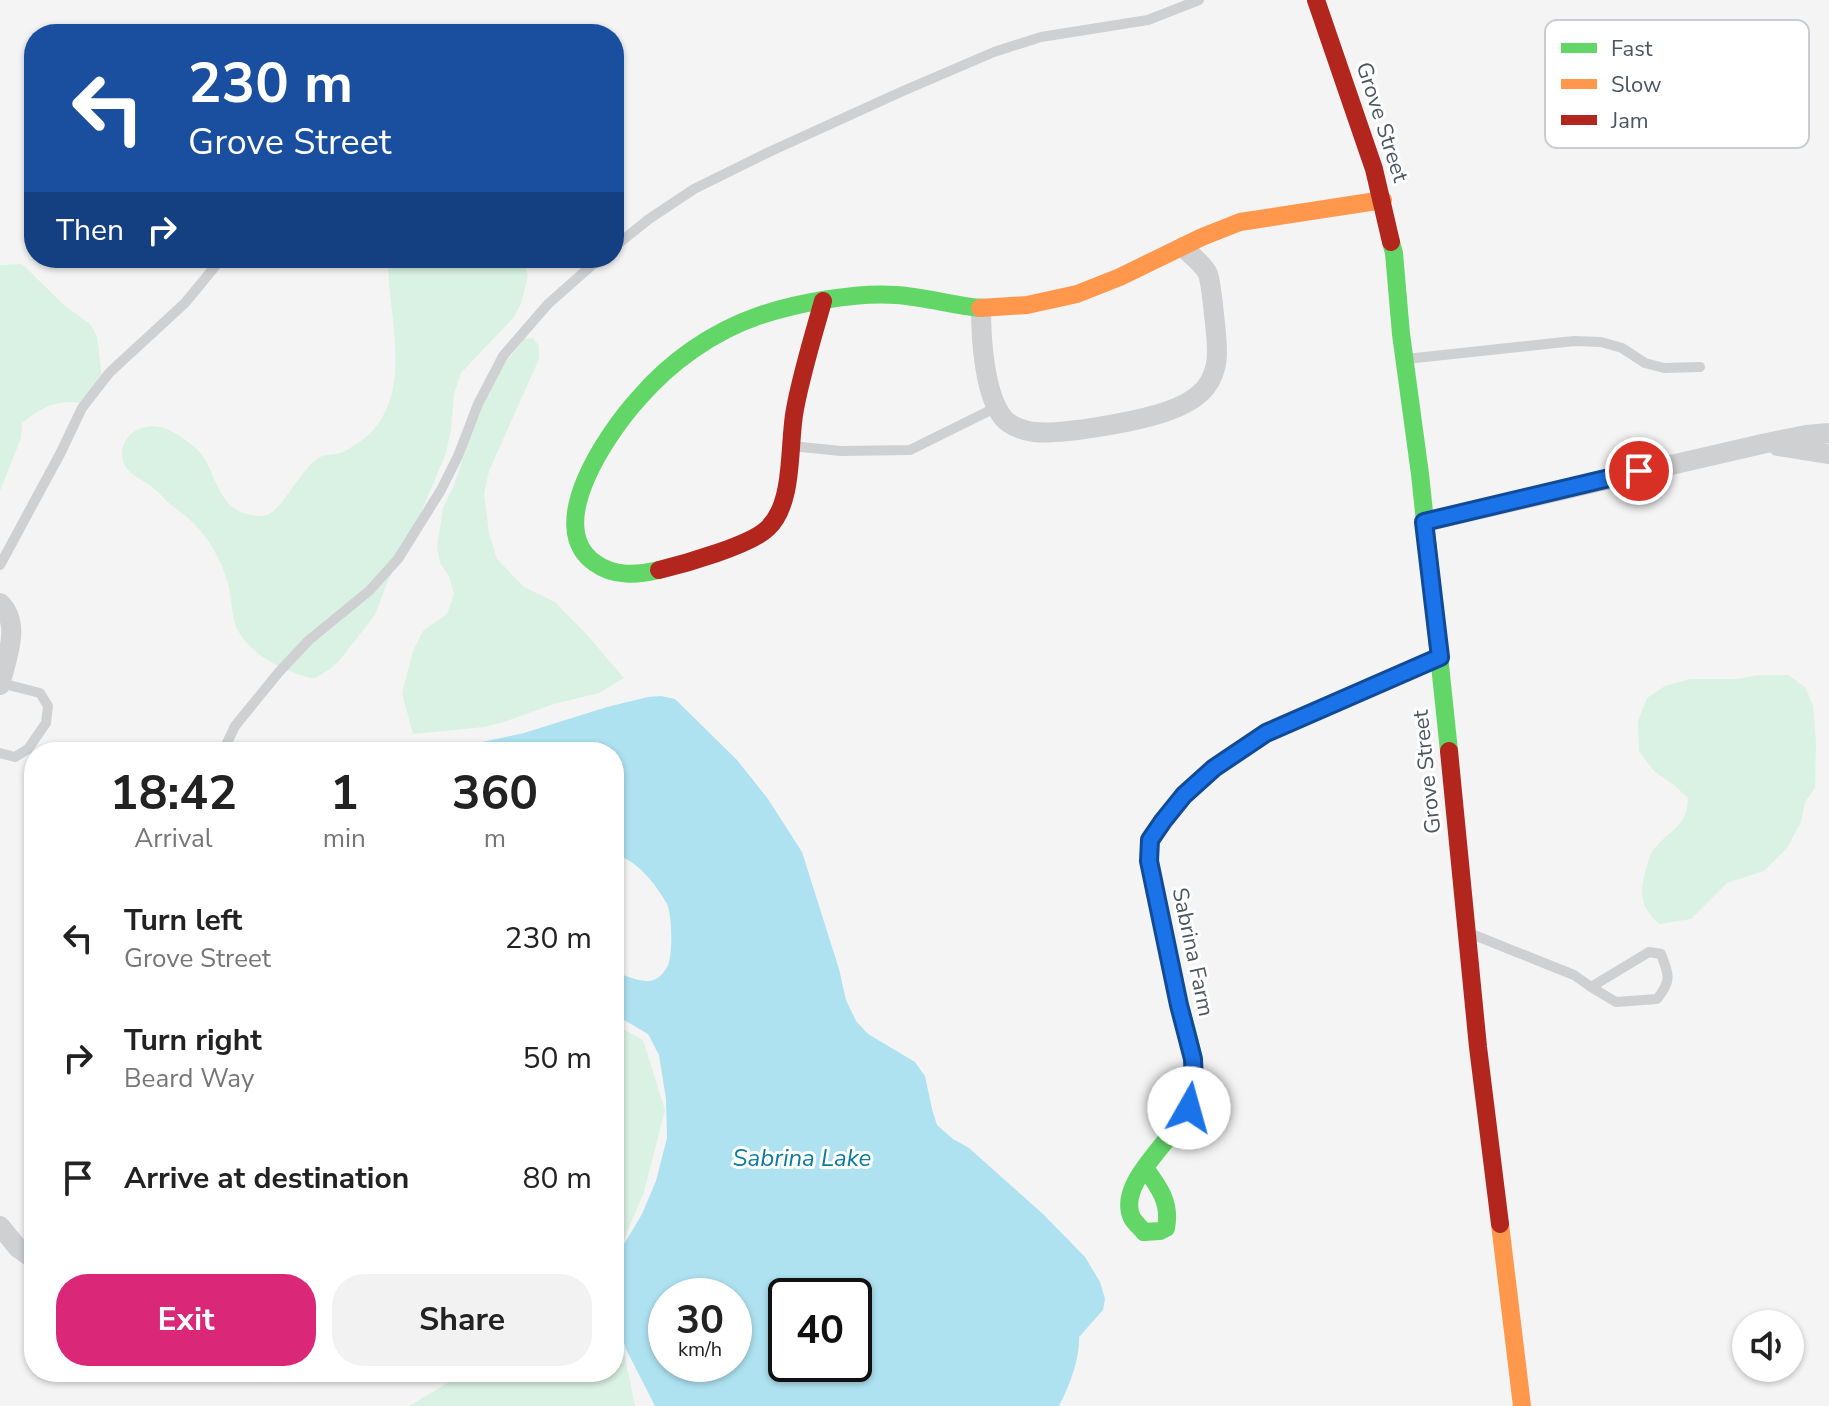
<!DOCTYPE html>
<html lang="en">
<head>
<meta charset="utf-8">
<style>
	body { margin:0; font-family:"Nunito Sans",sans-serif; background:#f2f2f2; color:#222; height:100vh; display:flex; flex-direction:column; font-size:30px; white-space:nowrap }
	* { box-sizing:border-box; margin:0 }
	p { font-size:26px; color:#767676 }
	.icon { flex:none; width:44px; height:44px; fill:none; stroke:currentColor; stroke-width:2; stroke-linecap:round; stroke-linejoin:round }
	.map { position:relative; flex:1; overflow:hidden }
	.details { position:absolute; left:24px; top:742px; width:600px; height:640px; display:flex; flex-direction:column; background:#fff; border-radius:32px; box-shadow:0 2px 6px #0004 }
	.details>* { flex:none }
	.guide { position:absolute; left:24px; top:24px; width:600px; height:244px; border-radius:32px; box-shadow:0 2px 6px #0004; background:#1a4fa0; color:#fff; overflow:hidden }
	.buttons { position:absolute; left:1732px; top:1310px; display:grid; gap:16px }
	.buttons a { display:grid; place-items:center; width:72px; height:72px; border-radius:50%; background:#fff; box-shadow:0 2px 6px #0004; font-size:40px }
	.speed { position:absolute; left:648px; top:1278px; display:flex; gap:16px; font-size:40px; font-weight:700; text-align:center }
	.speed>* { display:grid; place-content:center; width:104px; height:104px; border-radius:50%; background:#fff; box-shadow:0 2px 6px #0004; line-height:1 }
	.speed small { font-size:20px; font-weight:400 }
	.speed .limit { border:4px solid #111; border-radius:12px; background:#fff; color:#111 }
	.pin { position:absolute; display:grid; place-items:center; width:68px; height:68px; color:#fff; margin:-34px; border:4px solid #fff; border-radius:50%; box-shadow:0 2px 8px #0007 }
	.me { position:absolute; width:88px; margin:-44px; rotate:7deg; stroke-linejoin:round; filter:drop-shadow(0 0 6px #0008) }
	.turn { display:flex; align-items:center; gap:28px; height:168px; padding:0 32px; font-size:36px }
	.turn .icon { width:104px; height:104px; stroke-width:2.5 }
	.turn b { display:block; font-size:56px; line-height:68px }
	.then { display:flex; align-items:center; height:76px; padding:0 32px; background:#0003; gap:16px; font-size:30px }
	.eta { display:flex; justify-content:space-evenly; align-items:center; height:136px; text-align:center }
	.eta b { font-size:48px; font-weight:700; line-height:56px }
	.button { display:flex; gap:16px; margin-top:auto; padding:16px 32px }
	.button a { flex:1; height:92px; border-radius:32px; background:#db2777; color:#fff; font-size:32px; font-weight:700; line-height:92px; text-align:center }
	.button a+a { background:#f2f2f2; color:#222 }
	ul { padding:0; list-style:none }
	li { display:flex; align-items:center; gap:24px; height:120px; padding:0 32px }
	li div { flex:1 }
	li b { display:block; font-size:30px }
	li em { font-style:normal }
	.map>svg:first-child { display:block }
</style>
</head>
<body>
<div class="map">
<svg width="1829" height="1406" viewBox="0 0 1829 1406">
	<rect width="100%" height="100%" fill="#f4f4f4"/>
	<g fill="#d9f2e3">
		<path d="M388,258h136l4,19 -7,26 -7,14 -53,56 -7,21 -3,36 -5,23 -28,67 -31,63 -12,32 -36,46 -9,8 -15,9h-5c-28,-8 -59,-22 -73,-49 -5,-10 -5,-25 -7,-36 -4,-23 -16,-47 -32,-65 -8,-9 -17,-16 -27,-23 -6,-5 -11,-12 -18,-17 -7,-7 -18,-10 -24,-17 -11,-11 -8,-29 3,-38 8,-6 19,-8 28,-6 12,2 38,20 44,31 14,23 16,52 48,57 5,1 12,2 17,-1 16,-9 31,-43 48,-55 6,-5 15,-4 23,-6 7,-2 14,-8 21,-12 57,-43 26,-124 27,-183z"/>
		<path d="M22,264l43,42 25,18 7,12 5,41 -14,27c-30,-5 -42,0 -66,19l-1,15 -21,53v-226z"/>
		<polygon points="533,338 539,346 539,359 489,471 484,494 489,533 497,559 524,587 555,602 588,636 624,678 599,693 554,704 504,722 484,727 413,734 402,693 413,651 423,631 447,614 454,594 449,576 440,563 437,547 443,508 454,485 491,375 511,356 524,339"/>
		<path d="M1760,675h28l17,12 8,18 3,38 -1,45 -10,14 -4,20 -14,26 -23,23 -37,12 -36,36 -32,5c-20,-18 -20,-33 -12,-58 2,-6 3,-13 7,-17 16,-20 33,-21 34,-51l-13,-12 -21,-15 -15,-20 -1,-30 9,-23 18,-12 25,-7h46z"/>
		<polygon points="614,1024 643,1040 665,1110 644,1192 614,1263"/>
		<polygon points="614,1304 635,1406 409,1406 466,1372 614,1372"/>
	</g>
	<path fill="#aee2f0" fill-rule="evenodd" d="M661,696l14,3 62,61 31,39 34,53 37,117 7,31 10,21 12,13 47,28 10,14 7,33 5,16 16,14 16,9 75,67 41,42 15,25 5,17 -2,11 -24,27c1,22 -10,50 -20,69h-404l-29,-57 -12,-39v-49l28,-47 14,-33 11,-43 -1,-39 -7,-44 -11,-21 -34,-20v-42c10,3 25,10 36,9 8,-1 15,-9 18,-16 5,-11 4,-51 -1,-61 -12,-21 -30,-44 -53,-50v-102h-195l31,-3 74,-16 83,-26 41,-10zM666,1296h68v68h-68zM786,1296h68v68h-68z"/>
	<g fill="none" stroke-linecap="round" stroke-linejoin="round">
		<g stroke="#ced0d2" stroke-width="10">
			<polyline points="614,247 649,219 694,189 769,152 903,91 994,52 1041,37 1148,20 1199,0"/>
			<polyline points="1406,359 1574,341 1601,342 1622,348 1645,363 1664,368 1700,367"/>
			<polyline points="791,446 841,451 910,450 997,407"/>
			<polyline points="0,565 60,454 82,408 110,372 185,303 222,258"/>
			<polyline points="227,752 227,743 235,726 279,672 309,640 369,591 398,559 441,490 458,456 478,404 503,356 548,304 600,258"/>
			<polyline points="0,753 15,757 28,749 46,723 48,706 40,693 1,683"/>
			<path d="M1469,933l105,42 17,12 58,-35 12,2c8,22 11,26 -4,45l-41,3 -25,-15"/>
		</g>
		<g stroke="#ced0d2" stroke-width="20">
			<path d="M981,308c0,30 3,89 24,112 8,7 17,10 28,12 30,3 102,-10 132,-20 15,-5 31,-12 41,-25 15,-20 11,-41 9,-64 -2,-14 -3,-36 -7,-49 -4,-9 -17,-19 -25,-27"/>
			<polyline points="1778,446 1829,454"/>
			<polyline points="1424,522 1762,444 1806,435 1829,433"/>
			<path d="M0,603c22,21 6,56 0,82"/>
			<polyline points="0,1226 18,1248 34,1259"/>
		</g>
		<g stroke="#63d668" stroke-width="18">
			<polyline points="1391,242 1394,253 1401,334 1420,474 1449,751"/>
			<path d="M659,570c-22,5 -45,7 -64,-7 -53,-37 14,-132 44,-165 31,-36 73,-66 119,-82 38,-13 98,-24 138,-21 28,2 56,10 84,13"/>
			<path d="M1145,1168c14,19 26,35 21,60l-6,3 -16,1c-3,-4 -9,-9 -12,-14 -18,-39 54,-85 61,-122 7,-37 -10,-73 -18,-109 -9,-42 -17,-84 -26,-126l1,-21 13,-19 21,-26 30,-27 52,-35 174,-76"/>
		</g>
		<g stroke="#ff974d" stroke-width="18">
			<polyline points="980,308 1027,305 1077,294 1120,277 1202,237 1240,222 1383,200"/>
			<polyline points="1500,1224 1522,1406"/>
		</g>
		<g stroke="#b3261e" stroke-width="18">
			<polyline points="1316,0 1374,169 1391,242"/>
			<path d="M659,570c25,-6 92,-25 109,-42 27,-26 20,-84 27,-119 7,-37 18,-72 28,-108"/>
			<polyline points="1449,751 1478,1047 1500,1224"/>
		</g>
	</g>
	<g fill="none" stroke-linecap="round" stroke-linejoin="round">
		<defs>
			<polyline id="route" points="1189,1108 1194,1083 1193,1059 1179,1005 1149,861 1150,840 1163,821 1184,795 1214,768 1266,733 1440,657 1424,522 1639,471"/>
		</defs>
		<use href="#route" stroke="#114b97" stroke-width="20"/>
		<use href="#route" stroke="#1a73e8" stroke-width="14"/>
	</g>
	<g text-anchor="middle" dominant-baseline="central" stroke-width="6" stroke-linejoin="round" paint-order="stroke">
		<g font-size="22" fill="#4a5661" stroke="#fff">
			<text transform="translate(1382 122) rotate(72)">Grove Street</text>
			<text transform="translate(1427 772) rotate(-96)">Grove Street</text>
			<text transform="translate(1193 952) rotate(78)">Sabrina Farm</text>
		</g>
		<g font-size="24" font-style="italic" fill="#0c7c9b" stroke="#fff">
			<text x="802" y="1158">Sabrina Lake</text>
		</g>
	</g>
	<rect x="1545" y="20" width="264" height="128" rx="12" fill="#fff" stroke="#c9ccd0" stroke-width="2"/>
	<rect x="1561" y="43" width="36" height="10" fill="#63d668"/>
	<rect x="1561" y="79" width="36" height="10" fill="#ff974d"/>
	<rect x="1561" y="115" width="36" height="10" fill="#b3261e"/>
	<g font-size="22" fill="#4a5661">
		<text x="1611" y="56">Fast</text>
		<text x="1611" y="92">Slow</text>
		<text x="1611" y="128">Jam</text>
	</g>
</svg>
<div class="buttons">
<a><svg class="icon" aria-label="sound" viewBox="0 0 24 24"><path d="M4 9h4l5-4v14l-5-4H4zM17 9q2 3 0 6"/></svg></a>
</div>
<div class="speed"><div>30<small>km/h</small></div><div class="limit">40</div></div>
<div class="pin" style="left:1639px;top:471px;background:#d93025"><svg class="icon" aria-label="arrive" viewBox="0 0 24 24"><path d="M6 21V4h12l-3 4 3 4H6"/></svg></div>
<svg class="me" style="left:1189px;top:1108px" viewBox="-20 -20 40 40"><circle r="19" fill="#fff"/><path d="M0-13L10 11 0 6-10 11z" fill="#1a73e8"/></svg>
<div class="guide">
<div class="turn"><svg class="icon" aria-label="left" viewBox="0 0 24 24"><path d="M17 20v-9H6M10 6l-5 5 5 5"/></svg><div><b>230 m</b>Grove Street</div></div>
<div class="then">Then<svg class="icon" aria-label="right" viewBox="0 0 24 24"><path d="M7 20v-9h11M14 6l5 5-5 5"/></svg></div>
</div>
<section class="details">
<div class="eta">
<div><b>18:42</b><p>Arrival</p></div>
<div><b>1</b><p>min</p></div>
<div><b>360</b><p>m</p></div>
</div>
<ul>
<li><svg class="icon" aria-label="left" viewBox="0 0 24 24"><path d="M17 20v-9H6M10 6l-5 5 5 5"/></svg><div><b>Turn left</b><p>Grove Street</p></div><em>230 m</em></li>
<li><svg class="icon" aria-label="right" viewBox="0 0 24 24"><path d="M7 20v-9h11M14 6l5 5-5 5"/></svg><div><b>Turn right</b><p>Beard Way</p></div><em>50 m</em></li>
<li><svg class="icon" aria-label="arrive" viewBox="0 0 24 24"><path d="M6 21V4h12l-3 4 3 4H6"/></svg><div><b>Arrive at destination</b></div><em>80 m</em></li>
</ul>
<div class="button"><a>Exit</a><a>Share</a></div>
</section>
</div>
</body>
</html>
